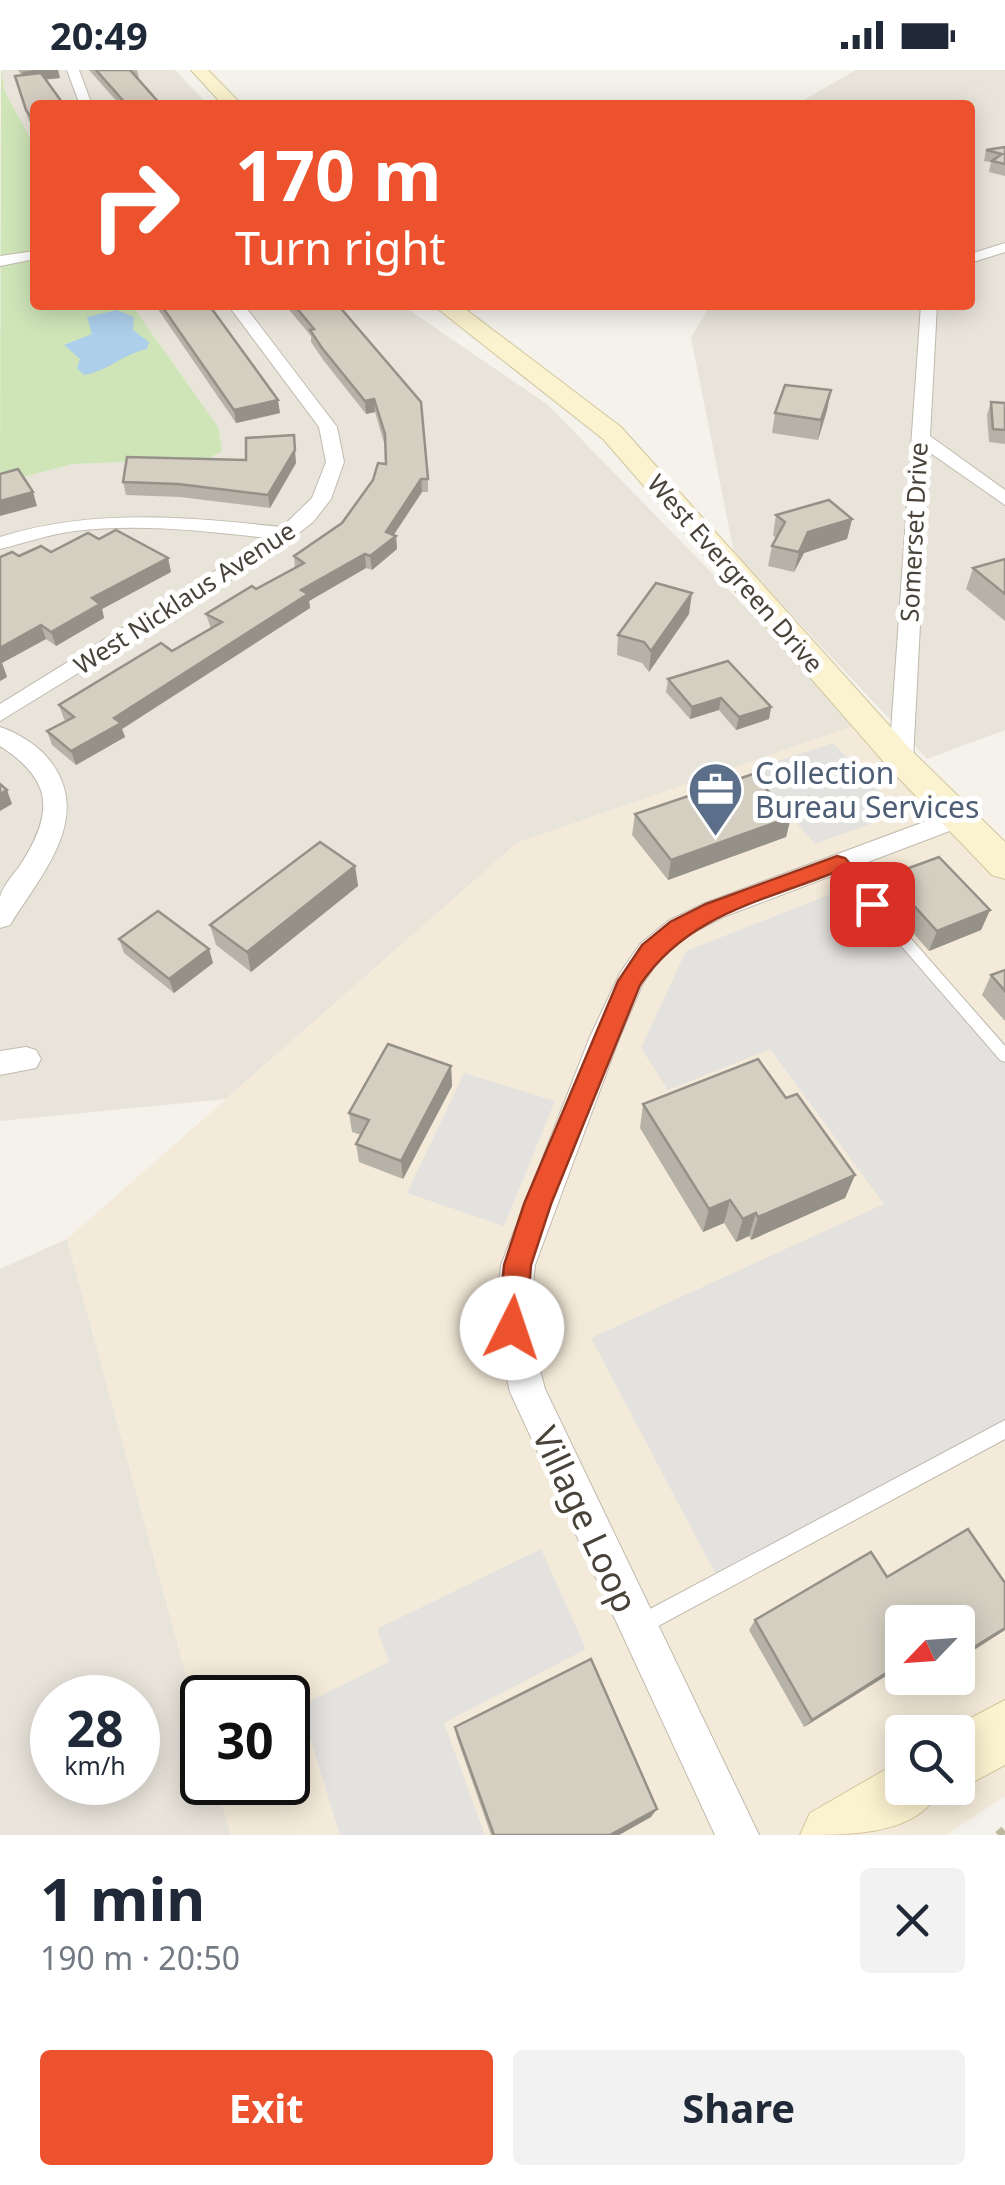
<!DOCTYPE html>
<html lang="en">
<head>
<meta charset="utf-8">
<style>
	body { margin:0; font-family:"Noto Sans",sans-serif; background:#f2f2f3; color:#1f2937; height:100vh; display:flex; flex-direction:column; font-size:38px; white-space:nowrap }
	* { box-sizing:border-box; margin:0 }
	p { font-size:32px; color:#747a83 }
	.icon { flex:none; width:55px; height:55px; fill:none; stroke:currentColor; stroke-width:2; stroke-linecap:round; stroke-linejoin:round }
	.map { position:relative; height:1765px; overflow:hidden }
	.side { display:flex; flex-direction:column; background:#fff; flex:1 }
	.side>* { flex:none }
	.banner { position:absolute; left:30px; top:30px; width:945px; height:210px; border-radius:10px; box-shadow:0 5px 25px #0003; background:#eb522d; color:#fff; overflow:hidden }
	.needle { width:65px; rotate:245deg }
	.fabs { position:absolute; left:885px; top:1535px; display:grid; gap:20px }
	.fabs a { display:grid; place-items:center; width:90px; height:90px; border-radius:10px; background:#fff; box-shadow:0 5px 25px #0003; font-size:50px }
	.speed { position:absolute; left:30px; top:1605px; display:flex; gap:20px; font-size:50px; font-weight:700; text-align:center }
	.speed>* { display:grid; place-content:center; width:130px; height:130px; border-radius:50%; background:#fff; box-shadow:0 5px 25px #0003; line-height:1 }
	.speed small { font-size:25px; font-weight:400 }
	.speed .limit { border:5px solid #111; border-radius:15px; background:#fff; color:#111 }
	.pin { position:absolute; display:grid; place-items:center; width:85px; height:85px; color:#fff; margin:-42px; border-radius:20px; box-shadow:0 5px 15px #0006 }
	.me { position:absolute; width:110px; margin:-55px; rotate:4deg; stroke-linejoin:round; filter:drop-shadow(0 0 8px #0008) }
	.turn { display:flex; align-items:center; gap:35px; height:210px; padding:0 40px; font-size:45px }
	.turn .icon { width:130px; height:130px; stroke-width:2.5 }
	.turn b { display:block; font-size:70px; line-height:85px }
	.round { display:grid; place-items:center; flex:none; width:105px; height:105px; border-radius:10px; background:#f2f2f3 }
	.head { display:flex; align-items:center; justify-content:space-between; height:170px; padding:0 40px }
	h1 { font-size:60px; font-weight:700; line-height:75px }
	.action { display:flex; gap:20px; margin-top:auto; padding:20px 40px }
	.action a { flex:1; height:115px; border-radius:10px; background:#eb522d; color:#fff; font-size:40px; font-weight:700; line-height:115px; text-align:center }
	.action a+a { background:#f2f2f3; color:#1f2937 }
	.status { display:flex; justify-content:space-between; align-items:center; height:70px; padding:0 50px; background:#fff; direction:ltr }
	.status svg { height:28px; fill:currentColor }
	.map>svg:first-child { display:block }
</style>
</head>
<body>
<div class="status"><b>20:49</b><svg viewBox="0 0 49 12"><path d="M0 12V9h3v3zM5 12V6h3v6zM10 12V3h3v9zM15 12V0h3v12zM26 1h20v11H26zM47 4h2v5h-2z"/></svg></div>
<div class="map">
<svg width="1005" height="1765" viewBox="0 0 1005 1765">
	<rect width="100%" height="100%" fill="#f5f2ec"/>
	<g fill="#e8e4da" fill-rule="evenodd">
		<polygon points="1,0 175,0 208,35 35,35 35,77 5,22"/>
		<polygon points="856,0 1005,0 1005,660 927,689 734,483 691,268 710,235 970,235 970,35 795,35"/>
		<polygon points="132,235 402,235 548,335 859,654 517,773 226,1029 0,1051 0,413 73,394 207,389 218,357"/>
		<path d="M67,1169l135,494v49l14,1 15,52h-231v-566zM52,1628h86v84h-86z"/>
	</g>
	<path fill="#f4ead9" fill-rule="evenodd" d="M859,654l146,141v931l-59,39h-715l-15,-52 72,-1v-84h-86v35l-135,-494 450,-396zM902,1552h56v56h-56zM902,1662h56v56h-56z"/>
	<polygon fill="#cfe5b8" points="1,0 5,22 35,77 35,235 132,235 218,357 222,381 207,389 73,394 0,413"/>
	<g fill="#e4e2df">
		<polygon points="833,673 900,743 815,774 750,700"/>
		<polygon points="859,813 1005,973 1005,1370 724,1520 591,1268 884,1134 770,979 668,1020 641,978 686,881"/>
		<polygon points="464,1003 555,1031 504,1156 407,1123"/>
		<polygon points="541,1479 586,1579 444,1653 485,1765 340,1765 300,1636 389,1592 377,1559"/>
	</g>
	<path fill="#adcfec" d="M117,240l17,7 -1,13 16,12 -2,7c-24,5 -39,22 -63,26l-7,-7 3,-9 -16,-14 28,-11 -5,-17z"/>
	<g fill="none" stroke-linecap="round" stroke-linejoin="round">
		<defs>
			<g id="lane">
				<polygon points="837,788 842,790 1005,976 1005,992 1000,990 832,796 831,793 832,790"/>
				<polygon points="1005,1350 1005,1369 649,1561 642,1564 635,1561 632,1554 635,1547"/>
			</g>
			<g id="street">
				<polygon points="67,0 79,0 92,35 80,35"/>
				<polygon points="1005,173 1005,182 970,193 970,184"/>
				<polygon points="35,181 35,189 0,196 0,186"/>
				<path d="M228,235h16l93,122 7,35 -13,37 -18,23 -45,35 -268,164v-17l268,-166c-64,-7 -129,-15 -193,-7 -26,3 -50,12 -75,18v-12c94,-29 185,-20 282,-10l30,-29 14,-36 -7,-35z"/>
				<polygon points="921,235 937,235 930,366 1005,420 1005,435 929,382 913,690 901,698 889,690"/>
				<path d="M0,657c16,5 35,17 46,29 51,58 -4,117 -36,169l-10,3c0,-9 0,-23 0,-31 3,-12 15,-24 21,-33 33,-52 32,-84 -21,-118z"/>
				<polygon points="959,739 968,742 972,748 968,754 723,847 688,865 660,888 642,915 619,969 535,1195 529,1257 545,1319 759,1765 715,1765 510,1322 495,1257 501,1195 589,969 620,903 640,874 668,851 705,833"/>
				<polygon points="26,977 36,980 41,989 36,998 0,1005 0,981"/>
			</g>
			<g id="secondary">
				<polygon points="191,0 208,0 242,35 223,35"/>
				<polygon points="433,235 460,235 621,357 913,682 1005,772 1005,809 992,805 889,698 603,369"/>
				<polygon points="1005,1630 1005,1695 958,1720 953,1718 958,1718 958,1662 944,1662"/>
				<path d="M902,1690v28h39c-22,47 -88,47 -141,47l10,-22z"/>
			</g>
		</defs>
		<use href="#lane" stroke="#c0baae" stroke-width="2"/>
		<use href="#street" stroke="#c0baae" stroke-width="2"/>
		<use href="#secondary" stroke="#d1c69e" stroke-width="2"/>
		<polyline stroke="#c0b7a1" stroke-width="8" stroke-dasharray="8 8" stroke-linecap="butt" points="998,1765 1005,1759"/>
		<use href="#lane" fill="#fff" fill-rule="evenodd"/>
		<use href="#street" fill="#fff" fill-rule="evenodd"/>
		<use href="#secondary" fill="#fbf2cf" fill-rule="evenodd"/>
	</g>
	<g fill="#b7b2a7">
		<polygon points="18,0 58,0 60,8 46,9 35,35 35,61 29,51 15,6 21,5"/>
		<polygon points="89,0 137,0 139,8 137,8 161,35 120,35"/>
		<polygon points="1005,77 1005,106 989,102 991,92 984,91 986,80"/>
		<polygon points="155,235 209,235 280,343 236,353"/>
		<polygon points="285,235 338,235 428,409 428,422 422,422 394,465 396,466 397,479 372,500 366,498 309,531 310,538 122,659 125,667 76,695 52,675 47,661 66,651 64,649 59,635 172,581 211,559 206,544 295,498 294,486 342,453 386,394 385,376 375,342 366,344 324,291 311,272 311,266"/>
		<polygon points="831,320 827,340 818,370 772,363 775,343"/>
		<polygon points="991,332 1005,333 1005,374 989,372 987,345"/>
		<polygon points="296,393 270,438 180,427 126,425 123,412"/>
		<polygon points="776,445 852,449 847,469 804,483 794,502 768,496 772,476 776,468 773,465"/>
		<polygon points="99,469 168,488 171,502 102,539 104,548 56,576 46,569 2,593 7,607 0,611 0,487 51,482"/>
		<polygon points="1005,489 1005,551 966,519 973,498"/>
		<polygon points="689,544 649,602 642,593 617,585 618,565"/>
		<polygon points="668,609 771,637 769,649 736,660 719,640 690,649 666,622"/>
		<polygon points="635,744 791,747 786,767 668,810 632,765"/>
		<polygon points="355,796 358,816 251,902 216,875 210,855"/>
		<polygon points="887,806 990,840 981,860 929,881 881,827"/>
		<polygon points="119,869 209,879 213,893 174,923 124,883"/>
		<polygon points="1005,900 1005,951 982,925 991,905"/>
		<polygon points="451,996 452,1016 403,1109 359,1092 356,1074 361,1065 352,1062 349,1043"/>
		<polygon points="786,1028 855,1105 845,1128 751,1170 749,1166 736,1172 724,1153 703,1162 640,1058 643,1034"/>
		<polygon points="887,1507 1005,1513 1005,1560 963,1587 958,1578 958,1552 902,1552 902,1596 804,1657 749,1560 755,1550"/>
		<polygon points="455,1657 651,1747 619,1765 491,1765 457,1668"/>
	</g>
	<g fill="#959188">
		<polygon points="35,0 58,0 60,8 25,12 22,2"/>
		<polygon points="831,320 827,340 818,370 821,350"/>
		<polygon points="374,329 375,342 366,344 365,331"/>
		<polygon points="278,330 280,343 236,353 234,340"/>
		<polygon points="294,365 296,393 270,438 268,425"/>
		<polygon points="421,409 422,422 390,470 396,466 397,479 372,500 370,486"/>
		<polygon points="33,422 37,436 0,446 0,431"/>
		<polygon points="852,449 847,469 804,483 794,502 799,482 808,462"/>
		<polygon points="365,484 366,498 309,531 310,538 122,659 125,667 76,695 71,681 114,648 301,520"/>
		<polygon points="168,488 171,502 102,539 104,548 56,576 51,562 92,528"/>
		<polygon points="692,523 689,544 649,602 651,581"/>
		<polygon points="41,555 46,569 0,594 0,578"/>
		<polygon points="2,593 7,607 0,611 0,594"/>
		<polygon points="721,628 719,640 690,649 692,637"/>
		<polygon points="771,637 769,649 736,660 739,647"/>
		<polygon points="7,720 12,734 0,741 0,724"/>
		<polygon points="791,747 786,767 668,810 671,790"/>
		<polygon points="355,796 358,816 251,902 247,882"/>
		<polygon points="990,840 981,860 929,881 937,861"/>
		<polygon points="209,879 213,893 174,923 169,909"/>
		<polygon points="451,996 452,1016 403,1109 401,1091"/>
		<polygon points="855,1105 845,1128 751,1170 758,1147"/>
		<polygon points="730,1130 724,1153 703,1162 709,1139"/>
		<polygon points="756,1143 749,1166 736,1172 743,1149"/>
		<polygon points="1005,1558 1005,1560 963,1587 974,1577"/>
		<polygon points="902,1593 902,1596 804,1657 812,1650"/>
		<polygon points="657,1739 651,1747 619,1765 610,1765"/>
	</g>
	<g fill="#d5cfc2" stroke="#959188" stroke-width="2.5">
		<polygon points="96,0 130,0 161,35 127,35"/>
		<polygon points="41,3 64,35 35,35 35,54 26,40 15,6"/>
		<polygon points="1005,77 1005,94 992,91 1002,84 986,80"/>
		<polygon points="161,235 209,235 278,330 234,340"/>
		<polygon points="294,235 338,235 421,332 428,409 421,409 386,462 396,466 370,486 365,484 301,520 308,524 114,648 121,653 71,681 47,661 74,647 59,635 161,573 172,581 222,552 206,544 252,516 256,519 304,493 294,486 342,453 373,410 378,393 386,394 385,364 374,329 365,331 322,278 310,260 314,259"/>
		<polygon points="785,315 831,320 821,350 775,343"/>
		<polygon points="991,332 1005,333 1005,360 993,359"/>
		<polygon points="294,365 295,380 268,425 178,414 123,412 127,387 246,390 246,368"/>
		<polygon points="18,399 33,422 0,431 0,404"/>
		<polygon points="829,430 852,449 808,462 799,482 772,476 785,452 776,445"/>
		<polygon points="116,460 168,488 92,528 100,534 51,562 41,555 0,578 0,487 12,482 19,486 41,476 51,482 88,463 99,469"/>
		<polygon points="1005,489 1005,524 973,498"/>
		<polygon points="656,513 692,523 651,581 644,572 618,565"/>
		<polygon points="728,591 771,637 739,647 721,628 692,637 668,609"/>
		<polygon points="753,704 791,747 671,790 635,744"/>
		<polygon points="0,714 7,720 0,724"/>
		<polygon points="320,772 355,796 247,882 210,855"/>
		<polygon points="939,787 990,840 937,861 887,806"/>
		<polygon points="158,841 209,879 169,909 119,869"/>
		<polygon points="1005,900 1005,921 991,905"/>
		<polygon points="388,974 451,996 401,1091 356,1074 369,1050 349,1043"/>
		<polygon points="758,989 786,1028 797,1024 855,1105 758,1147 756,1143 743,1149 730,1130 709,1139 643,1034"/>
		<polygon points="968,1459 1005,1513 1005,1558 974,1577 961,1557 958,1559 958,1552 902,1552 902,1593 812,1650 755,1550 871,1482 887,1507"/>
		<polygon points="591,1589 657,1739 610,1765 494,1765 455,1657"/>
	</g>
	<path fill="#eb522d" stroke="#99351d" stroke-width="2.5" d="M837,786l8,2 35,40 4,6 -4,6h-15l-32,-37c-74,29 -147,43 -193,112l-89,219 -20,61 -5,63 -4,9 -10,4 -10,-4 -4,-9 6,-63 20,-61 94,-223 24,-36 28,-23 36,-18z"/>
	<defs>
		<symbol id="office-pin" viewBox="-11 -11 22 30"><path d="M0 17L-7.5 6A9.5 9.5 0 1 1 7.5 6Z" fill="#5c6f8a" stroke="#fff"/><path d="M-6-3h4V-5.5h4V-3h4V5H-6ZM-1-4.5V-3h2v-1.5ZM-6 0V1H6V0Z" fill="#fff"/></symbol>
	</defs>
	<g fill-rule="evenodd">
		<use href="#office-pin" x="684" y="688" width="63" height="86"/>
	</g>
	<g text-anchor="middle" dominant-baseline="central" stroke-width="10" stroke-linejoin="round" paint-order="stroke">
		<g font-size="25" fill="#49433a" stroke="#fff">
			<text transform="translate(913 462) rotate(-87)">Somerset Drive</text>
			<text transform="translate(736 503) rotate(49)">West Evergreen Drive</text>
			<text transform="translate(184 527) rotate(-33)">West Nicklaus Avenue</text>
		</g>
		<g font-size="30" fill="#4e5e75" stroke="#fff" text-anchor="start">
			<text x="755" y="702">Collection<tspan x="755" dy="34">Bureau Services</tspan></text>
		</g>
		<g font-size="35" fill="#49433a" stroke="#fff">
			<text transform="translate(586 1449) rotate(65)">Village Loop</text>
		</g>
	</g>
</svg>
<div class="fabs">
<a><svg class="needle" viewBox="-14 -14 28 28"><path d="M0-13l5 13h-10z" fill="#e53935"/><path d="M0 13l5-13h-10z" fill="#747a83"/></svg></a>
<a><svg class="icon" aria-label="search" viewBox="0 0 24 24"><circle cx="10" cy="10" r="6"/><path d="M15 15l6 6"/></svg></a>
</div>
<div class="speed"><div>28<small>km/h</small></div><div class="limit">30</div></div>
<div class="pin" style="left:872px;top:834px;background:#d93025"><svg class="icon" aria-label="arrive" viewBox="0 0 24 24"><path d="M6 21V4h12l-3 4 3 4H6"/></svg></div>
<svg class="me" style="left:512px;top:1258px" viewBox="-20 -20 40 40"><circle r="19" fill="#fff"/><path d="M0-13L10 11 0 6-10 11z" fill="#eb522d"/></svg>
<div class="banner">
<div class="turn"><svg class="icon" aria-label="right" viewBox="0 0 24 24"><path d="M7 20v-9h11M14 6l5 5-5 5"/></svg><div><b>170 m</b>Turn right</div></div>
</div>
</div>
<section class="side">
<div class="head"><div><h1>1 min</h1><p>190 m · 20:50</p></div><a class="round"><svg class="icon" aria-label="close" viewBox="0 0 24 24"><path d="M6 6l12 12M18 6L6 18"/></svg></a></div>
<div class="action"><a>Exit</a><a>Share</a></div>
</section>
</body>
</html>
